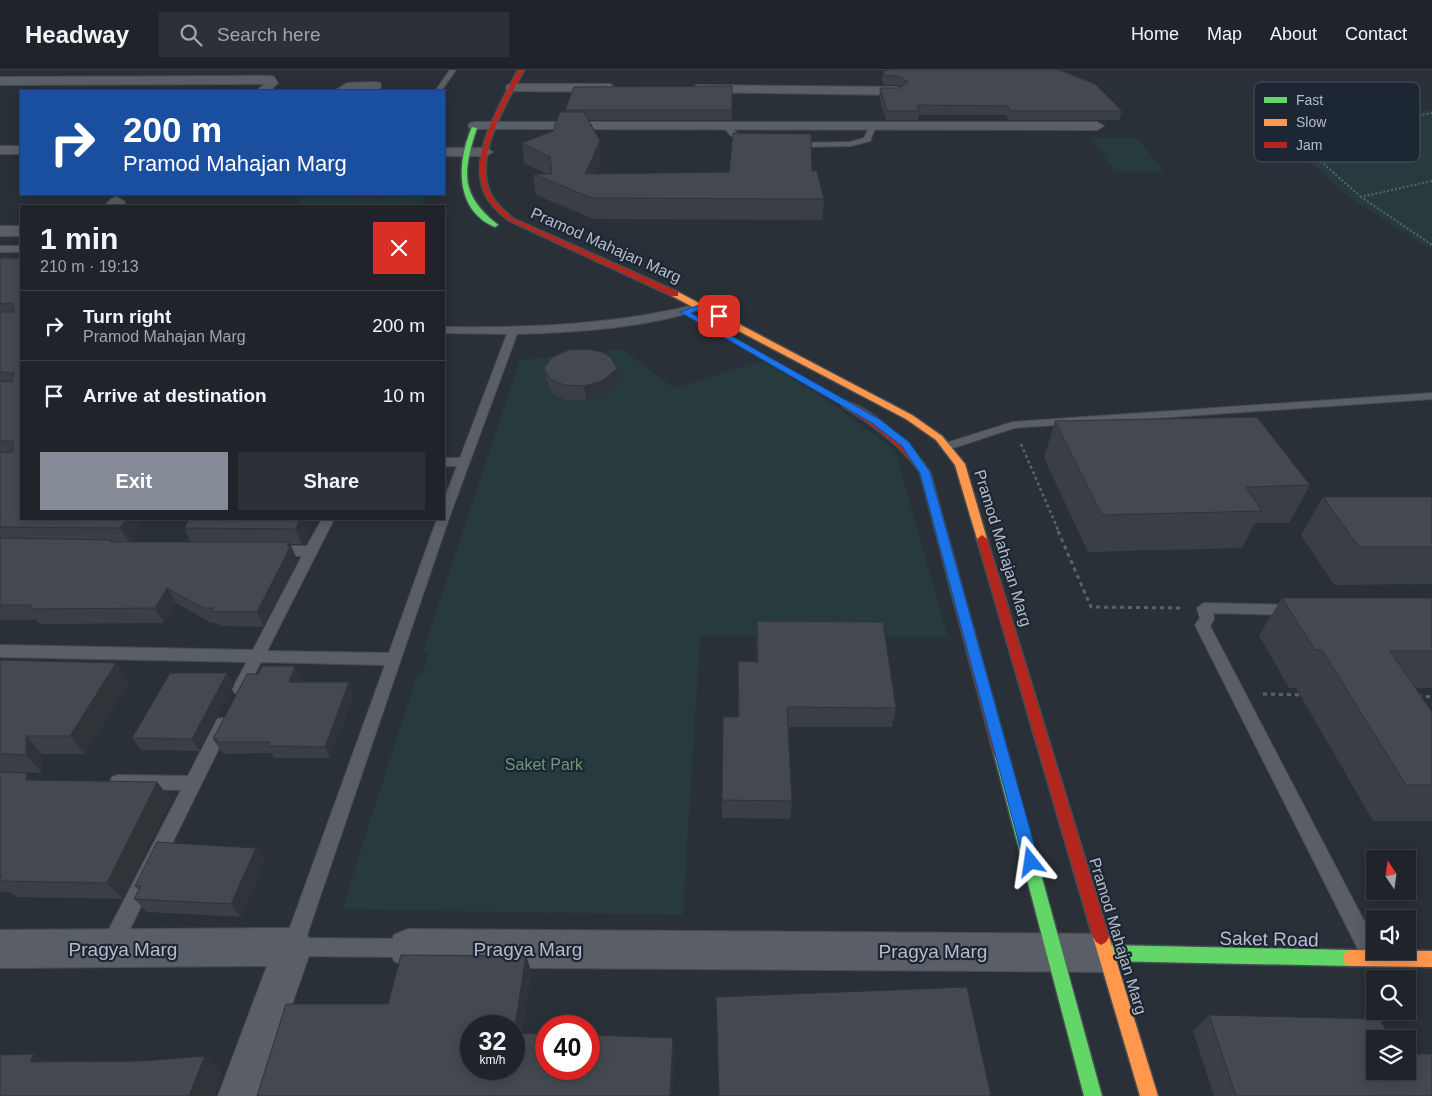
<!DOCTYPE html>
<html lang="en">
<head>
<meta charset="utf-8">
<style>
	body { margin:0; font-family:Helvetica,sans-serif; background:#2d3036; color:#f1f3f6; height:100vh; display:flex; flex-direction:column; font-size:19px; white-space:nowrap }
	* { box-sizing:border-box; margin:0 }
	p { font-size:16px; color:#a2a4a8 }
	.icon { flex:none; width:28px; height:28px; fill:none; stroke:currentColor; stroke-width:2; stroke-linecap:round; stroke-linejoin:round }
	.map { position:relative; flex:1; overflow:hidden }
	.panel { position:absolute; left:20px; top:135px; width:425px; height:315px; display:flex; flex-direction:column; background:#20242a; border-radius:0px; box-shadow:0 2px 12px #0003,0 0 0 1px #3d4147 }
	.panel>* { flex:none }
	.guide { position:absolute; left:20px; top:20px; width:425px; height:105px; border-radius:0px; box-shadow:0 2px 12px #0003,0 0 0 1px #3d4147; background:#1a4fa0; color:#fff; overflow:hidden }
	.needle { width:32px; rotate:347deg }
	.buttons { position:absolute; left:1366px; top:780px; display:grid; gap:10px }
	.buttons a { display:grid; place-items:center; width:50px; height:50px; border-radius:0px; background:#20242a; box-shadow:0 2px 12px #0003,0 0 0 1px #3d4147; font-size:25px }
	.speed { position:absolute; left:460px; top:945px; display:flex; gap:10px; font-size:25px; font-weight:700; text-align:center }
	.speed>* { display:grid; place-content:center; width:65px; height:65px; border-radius:50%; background:#20242a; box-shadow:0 2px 12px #0003,0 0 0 1px #3d4147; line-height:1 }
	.speed small { font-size:12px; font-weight:400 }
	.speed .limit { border:8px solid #d22; background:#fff; color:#111 }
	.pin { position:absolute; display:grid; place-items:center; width:42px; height:42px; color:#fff; margin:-21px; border-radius:10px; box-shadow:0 2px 8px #0006 }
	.me { position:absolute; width:55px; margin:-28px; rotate:345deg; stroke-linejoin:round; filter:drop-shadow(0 0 4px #0008) }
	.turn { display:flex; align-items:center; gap:18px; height:105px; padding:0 20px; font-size:22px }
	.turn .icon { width:65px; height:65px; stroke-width:2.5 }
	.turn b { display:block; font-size:35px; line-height:42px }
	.round { display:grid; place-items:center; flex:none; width:52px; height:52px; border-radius:0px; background:#2d3036 }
	.overview { display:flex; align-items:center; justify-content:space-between; height:85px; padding:0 20px }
	h1 { font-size:30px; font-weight:700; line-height:38px }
	.action { display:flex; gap:10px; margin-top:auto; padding:10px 20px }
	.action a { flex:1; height:58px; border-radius:0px; background:#848b96; color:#fff; font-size:20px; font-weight:700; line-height:58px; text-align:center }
	.action a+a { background:#2d3036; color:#f1f3f6 }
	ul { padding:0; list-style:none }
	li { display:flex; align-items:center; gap:15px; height:70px; padding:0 20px; border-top:1px solid #3d4147 }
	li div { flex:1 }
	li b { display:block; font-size:19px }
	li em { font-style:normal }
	header { display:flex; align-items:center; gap:30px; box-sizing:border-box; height:70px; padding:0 25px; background:#20242a; border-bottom:1px solid #3d4147 }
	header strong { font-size:24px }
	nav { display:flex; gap:28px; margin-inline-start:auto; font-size:18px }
	.search { width:350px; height:45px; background:#2d3036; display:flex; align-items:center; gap:12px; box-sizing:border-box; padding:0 18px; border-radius:0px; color:#a2a4a8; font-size:19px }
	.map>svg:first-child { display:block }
</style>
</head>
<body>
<header>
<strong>Headway</strong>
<div class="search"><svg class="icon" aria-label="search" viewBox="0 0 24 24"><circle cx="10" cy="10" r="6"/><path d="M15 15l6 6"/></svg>Search here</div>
<nav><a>Home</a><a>Map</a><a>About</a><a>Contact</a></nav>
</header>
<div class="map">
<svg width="1432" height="1026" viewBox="0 0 1432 1026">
	<rect width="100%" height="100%" fill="#2a3038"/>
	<g fill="#273a3e">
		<polygon points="1432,39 1432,178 1425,176 1350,128 1281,67"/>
		<polygon points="1091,68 1137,68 1164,101 1115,101"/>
		<polygon points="426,126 422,136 296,136 301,128"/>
		<polygon points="622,279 674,318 762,291 826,329 895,380 948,567 700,566 683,845 342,839 417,605 422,605 429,582 423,581 520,290"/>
	</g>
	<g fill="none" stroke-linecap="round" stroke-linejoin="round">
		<defs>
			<g id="lane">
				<polygon points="450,0 456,0 441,21 435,21"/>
				<polygon points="873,54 876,56 870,71 851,76 793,77 789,75 793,73 850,72 864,68 870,56"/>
				<polygon points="723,55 727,55 742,67 753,72 749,74 736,71 723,57"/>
				<rect x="0" y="176" width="21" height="6"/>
				<path d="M702,233l5,3 -2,2c-59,20 -126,24 -188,26l-68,184 -143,420 100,1 7,2 3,7 -3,7 -7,2 -113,-1 -7,-2 -3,-7 102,-282 -124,-3 -16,31 -5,2 -5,-2 -3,-4 15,-27 -247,-5v-12l253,5 49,-94h-28l-7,-5 7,-5h33l15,-27h12l-67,132 122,2 48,-134h7v-19l13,-34h-13v-8h16l47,-124 -63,-1v-6c87,1 173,-2 258,-24z"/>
				<polygon points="1432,323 1432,329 1014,358 947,380 941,376 943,374 1013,352"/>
				<polygon points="1204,533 1291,535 1296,536 1298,540 1296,544 1291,545 1213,543 1214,549 1210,556 1375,872 1375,881 1380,881 1382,886 1379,893 1372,896 1365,893 1195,555 1200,548 1197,538"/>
				<polygon points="223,648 229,649 231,654 118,883 111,885 104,883 101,876 104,869 181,720 118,719 112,717 110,712 112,707 118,705 188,706 217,649"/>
			</g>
			<g id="street">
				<polygon points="270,6 274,7 278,13 270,21 257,21 264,14 0,15 0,7"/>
				<polygon points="375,12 380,13 381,16 380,19 334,21 347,13"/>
				<polygon points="512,14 610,14 616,18 610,22 507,21 506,18 507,15"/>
				<polygon points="696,15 899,17 905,21 899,25 691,22 690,19"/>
				<polygon points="475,52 1097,52 1104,56 1097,60 470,59 468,56 470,53"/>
				<rect x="0" y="76" width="21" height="8"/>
				<polygon points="444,78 486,78 493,82 486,86 444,86"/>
				<polygon points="117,127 125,132 122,136 105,136 111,129"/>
				<rect x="0" y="156" width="21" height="10"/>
				<polygon points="293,858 307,864 312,877 260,1026 218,1026 267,896 0,898 0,860"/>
				<polygon points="408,859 1106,864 1120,870 1125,883 1120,896 1106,902 408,897 394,891 389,878 394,865"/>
			</g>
			<g id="fast">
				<path d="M472,57l5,1c-14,43 -18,66 20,96l1,1 -3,2c-41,-17 -38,-66 -23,-100z"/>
				<polygon points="1001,678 1006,680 1008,684 1102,1026 1084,1026 994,684 996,680"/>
				<polygon points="1106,875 1351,880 1357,882 1359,888 1357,894 1351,896 1106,891 1100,888 1098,883 1100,878"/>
			</g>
			<g id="slow">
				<polygon points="672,222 678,222 912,345 942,366 965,394 987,469 986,472 978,472 977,469 955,395 936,370 906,349 672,226"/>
				<polygon points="1101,859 1106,862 1109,867 1158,1026 1140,1026 1093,867 1096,862"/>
				<polygon points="1351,880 1432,881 1432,897 1351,896 1345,894 1343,888 1345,882"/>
			</g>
			<g id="jam">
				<path d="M518,0h6c-18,34 -54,90 -31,128 5,8 13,14 19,20l166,74v4h-6l-164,-76c-9,-7 -18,-15 -23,-26 -18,-39 16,-90 33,-124z"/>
				<path d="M847,332c28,8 67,47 83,70l78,282 -2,4 -5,2 -5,-2 -2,-4 -74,-282c-20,-28 -47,-47 -76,-65l-2,-2z"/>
				<polygon points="982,465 987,469 1109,867 1106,872 1101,875 1096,872 1093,867 977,469"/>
			</g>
		</defs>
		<use href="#lane" stroke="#484c53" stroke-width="2"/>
		<use href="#street" stroke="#484c53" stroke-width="2"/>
		<use href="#fast" stroke="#484c53" stroke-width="3"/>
		<use href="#slow" stroke="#484c53" stroke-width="3"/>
		<use href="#jam" stroke="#484c53" stroke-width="3"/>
		<g stroke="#5d636a" stroke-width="2" stroke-dasharray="2 2" stroke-linecap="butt">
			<polyline points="1432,111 1361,127 1432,175"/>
			<polyline points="1361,127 1301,74 1306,66 1432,43"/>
		</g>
		<polyline stroke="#5d636a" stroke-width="2.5" stroke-dasharray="3 3" stroke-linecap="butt" points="1021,374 1059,462"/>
		<g stroke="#5d636a" stroke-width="3" stroke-dasharray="4 4" stroke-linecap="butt">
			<polyline points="1058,461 1091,537 1182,538"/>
			<polyline points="1263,624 1304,625"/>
			<polyline points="1418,626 1432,627"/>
		</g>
		<use href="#lane" fill="#5a5e66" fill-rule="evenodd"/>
		<use href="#street" fill="#5a5e66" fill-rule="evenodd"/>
		<use href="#fast" fill="#63d668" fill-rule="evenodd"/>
		<use href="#slow" fill="#ff974d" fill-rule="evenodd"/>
		<use href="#jam" fill="#b3261e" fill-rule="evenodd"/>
	</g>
	<g fill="#3a3f45">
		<polygon points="883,1 1122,41 1119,50 1009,50 1006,45 919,45 918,50 886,50 879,27 880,18 900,18 902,17 899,15 884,15 882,10"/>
		<polygon points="732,16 732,50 588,50 600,71 601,91 596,104 812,101 824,129 822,150 594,149 536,125 533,104 547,104 524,93 522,73 553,61 565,42 565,40"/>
		<polygon points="0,188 145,449 129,472 191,472 184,458 313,449 302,474 290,474 296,487 295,488 297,491 264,557 220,556 218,553 211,553 176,533 164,553 40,554 36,550 0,550"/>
		<polygon points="544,298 618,313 603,325 586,330 566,330 552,323 547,312"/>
		<polygon points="1055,351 1310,415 1289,453 1255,453 1242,478 1088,482 1044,388"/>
		<polygon points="1323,427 1432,427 1432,514 1334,515 1301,465"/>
		<polygon points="1282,528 1432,528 1432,618 1416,618 1432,642 1432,751 1373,751 1296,618 1289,618 1259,565"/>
		<polygon points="757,551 896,638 892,657 788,657 792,731 790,749 722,748 723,647 738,647 738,591 757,592 756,571"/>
		<polygon points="0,590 116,593 129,611 85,684 42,684 42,703 6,702 33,710 157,712 171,730 123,829 17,827 10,822 0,822"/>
		<polygon points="301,607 299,612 354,624 330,688 274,688 271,683 224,684 222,681 221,681 213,669"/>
		<polygon points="234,615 200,681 141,680 132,668"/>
		<polygon points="256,778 265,791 241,847 147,842 134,829 139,821 135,816"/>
		<polygon points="716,927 991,1026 719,1026"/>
		<polygon points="1209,945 1375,1001 1432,1026 1214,1026 1193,961"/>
	</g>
	<g fill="#303338">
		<polygon points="600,71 601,91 587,124 585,104"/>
		<polygon points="617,299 618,313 603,325 586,330 584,316"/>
		<polygon points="127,449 145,449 129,472 120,458"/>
		<polygon points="300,449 313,449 302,474 295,459"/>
		<polygon points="289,472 296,487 295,488 297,491 264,557 257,542"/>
		<polygon points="167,518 176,533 164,553 155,538"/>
		<polygon points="116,593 129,611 85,684 70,666"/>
		<polygon points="295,596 301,607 295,623 289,612"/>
		<polygon points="227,603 234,615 200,681 192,669"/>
		<polygon points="349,612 354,624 330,688 325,677"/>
		<polygon points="26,666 42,684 42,703 26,685"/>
		<polygon points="26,703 42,720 26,710"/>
		<polygon points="157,712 171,730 123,829 107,813"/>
		<polygon points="256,778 265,791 241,847 231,834"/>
		<polygon points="526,886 532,903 520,978 514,964"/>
		<polygon points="673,968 675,983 672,1026 670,1026"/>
		<polygon points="34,984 57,999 30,992"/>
		<polygon points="205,986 222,1002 214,1026 189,1026"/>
	</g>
	<g fill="#444950" stroke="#303338">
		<polygon points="890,0 1060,0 1095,14 1122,41 1011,41 1008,36 917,35 919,41 887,41 880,18 900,18 908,12 900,6 885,6 883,1"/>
		<polygon points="732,16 732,40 565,40 574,17"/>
		<polygon points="560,42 584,42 600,71 585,104 729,102 733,63 811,64 812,101 817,101 824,129 592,128 533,104 552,104 550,87 522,73 553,61"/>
		<polygon points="176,135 244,136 175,136"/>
		<polygon points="0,188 21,188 21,449 127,449 120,458 0,457 0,382 13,382 13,371 0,371 0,311 12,312 14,303 0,302 0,242 14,242 13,233 0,234"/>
		<polygon points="587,279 602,282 611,287 617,299 602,311 584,316 564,315 550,309 544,298 551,288 568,280"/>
		<polygon points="1257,347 1310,415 1246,417 1262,441 1102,445 1055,351"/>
		<polygon points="1323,427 1432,427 1432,477 1359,477"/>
		<polygon points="189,449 300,449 295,459 184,458"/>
		<polygon points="0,468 112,470 110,472 289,472 287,476 290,477 257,542 212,542 214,538 203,538 167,518 155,538 29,539 32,535 0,535"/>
		<polygon points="1282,528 1432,528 1432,581 1390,581 1432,642 1432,715 1406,715 1322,580 1315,580"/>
		<polygon points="757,551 883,552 896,638 787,637 792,731 722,730 723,647 739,647 738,591 758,592"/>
		<polygon points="0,590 116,593 70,666 26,666 26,685 0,684"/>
		<polygon points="262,596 295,596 289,612 349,612 325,677 267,676 269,672 216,672 218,669 213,669 247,604 258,604"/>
		<polygon points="170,603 227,603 192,669 132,668"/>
		<polygon points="0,702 26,703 26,710 157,712 107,813 0,811 0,807 2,805 0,805"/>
		<polygon points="157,772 256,778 231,834 134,829 141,816 135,816"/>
		<polygon points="401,885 526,886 514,962 514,956 471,956 471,999 514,999 514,963 546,964 546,999 589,999 589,965 673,968 670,1026 257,1026 286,934 388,934"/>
		<polygon points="967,917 991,1026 719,1026 716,927"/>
		<polygon points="1209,945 1380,949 1390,969 1375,969 1375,1001 1408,1001 1408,984 1432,984 1432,1026 1236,1026"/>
		<polygon points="34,984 30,992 142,991 205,986 189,1026 0,1026 0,985"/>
	</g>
	<polygon fill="#1a73e8" stroke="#114b97" points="702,234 723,246 716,247 701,239 691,243 879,349 909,372 930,402 1039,792 1036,797 1031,799 1026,797 1024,792 920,403 902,376 872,353 680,242"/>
	<g text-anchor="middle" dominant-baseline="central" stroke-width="4.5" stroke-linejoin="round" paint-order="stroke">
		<g font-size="16" fill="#b4bcc9" stroke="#1d2633">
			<text transform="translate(606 175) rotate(24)">Pramod Mahajan Marg</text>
			<text transform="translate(1003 478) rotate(73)">Pramod Mahajan Marg</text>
			<text transform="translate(1118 866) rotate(73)">Pramod Mahajan Marg</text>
		</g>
		<g font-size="16" fill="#6b9a76" stroke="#1d2633">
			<text x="544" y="694">Saket Park</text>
		</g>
		<g font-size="19" fill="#b4bcc9" stroke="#1d2633">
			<text transform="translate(1269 869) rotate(1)">Saket Road</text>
			<text x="123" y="879">Pragya Marg</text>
			<text x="528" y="879">Pragya Marg</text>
			<text x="933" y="881">Pragya Marg</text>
		</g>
	</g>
	<rect x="1254" y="12" width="166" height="80" rx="8" fill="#1d2633" stroke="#4a5360" stroke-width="1"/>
	<rect x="1264" y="27" width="23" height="6" fill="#63d668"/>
	<rect x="1264" y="49" width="23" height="7" fill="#ff974d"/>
	<rect x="1264" y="72" width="23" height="6" fill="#b3261e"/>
	<g font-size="14" fill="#b4bcc9">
		<text x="1296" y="35">Fast</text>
		<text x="1296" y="57">Slow</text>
		<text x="1296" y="80">Jam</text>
	</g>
</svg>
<div class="buttons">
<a><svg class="needle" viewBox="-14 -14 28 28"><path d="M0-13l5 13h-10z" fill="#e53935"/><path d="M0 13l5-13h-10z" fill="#a2a4a8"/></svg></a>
<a><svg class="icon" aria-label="sound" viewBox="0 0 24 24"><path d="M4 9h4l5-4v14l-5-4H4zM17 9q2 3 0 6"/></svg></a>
<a><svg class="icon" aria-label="search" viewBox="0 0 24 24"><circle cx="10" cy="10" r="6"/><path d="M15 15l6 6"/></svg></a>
<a><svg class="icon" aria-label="layers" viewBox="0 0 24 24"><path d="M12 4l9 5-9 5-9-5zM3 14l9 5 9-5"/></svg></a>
</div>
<div class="speed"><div>32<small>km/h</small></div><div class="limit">40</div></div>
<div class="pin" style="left:719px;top:246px;background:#d93025"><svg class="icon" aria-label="arrive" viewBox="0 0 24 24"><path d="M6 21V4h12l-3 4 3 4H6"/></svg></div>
<svg class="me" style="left:1031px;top:792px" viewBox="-20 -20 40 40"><path d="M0-17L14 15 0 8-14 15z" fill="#1a73e8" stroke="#fff" stroke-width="4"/></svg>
<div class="guide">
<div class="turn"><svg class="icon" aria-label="right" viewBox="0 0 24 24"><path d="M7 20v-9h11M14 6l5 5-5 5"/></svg><div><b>200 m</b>Pramod Mahajan Marg</div></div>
</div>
<section class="panel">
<div class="overview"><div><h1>1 min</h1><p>210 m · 19:13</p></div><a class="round" style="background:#d93025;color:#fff"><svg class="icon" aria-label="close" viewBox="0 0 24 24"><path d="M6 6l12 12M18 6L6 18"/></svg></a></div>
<ul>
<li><svg class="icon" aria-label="right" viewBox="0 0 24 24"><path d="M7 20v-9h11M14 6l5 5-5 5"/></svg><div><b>Turn right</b><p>Pramod Mahajan Marg</p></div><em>200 m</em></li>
<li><svg class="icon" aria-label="arrive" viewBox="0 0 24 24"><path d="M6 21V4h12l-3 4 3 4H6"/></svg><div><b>Arrive at destination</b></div><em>10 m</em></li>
</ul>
<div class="action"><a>Exit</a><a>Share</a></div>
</section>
</div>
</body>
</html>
